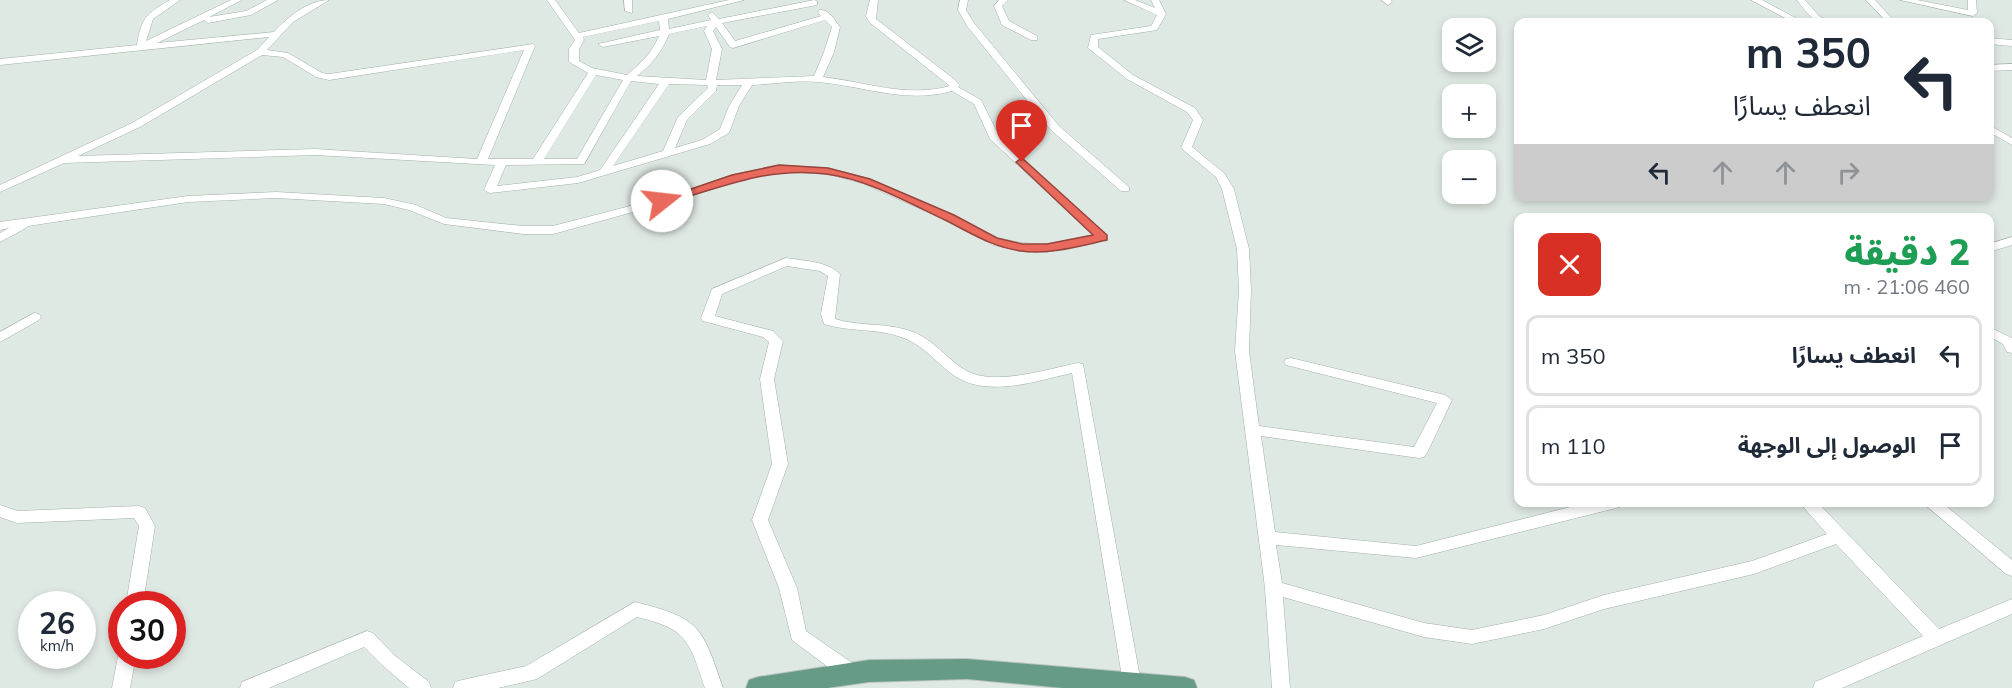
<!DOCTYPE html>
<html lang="ar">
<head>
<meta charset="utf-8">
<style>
	body { margin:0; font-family:Mulish,"Noto Sans Arabic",sans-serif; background:#f2f2f3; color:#1f2937; direction:rtl; height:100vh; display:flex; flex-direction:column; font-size:22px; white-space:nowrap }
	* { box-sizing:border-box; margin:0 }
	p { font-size:20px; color:#747a83 }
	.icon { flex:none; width:33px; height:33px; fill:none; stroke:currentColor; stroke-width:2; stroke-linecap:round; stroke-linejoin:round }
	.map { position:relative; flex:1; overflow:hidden; direction:ltr }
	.side { position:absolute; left:1514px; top:213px; width:480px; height:294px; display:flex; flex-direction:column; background:#fff; border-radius:12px; box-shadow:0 3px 9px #0003; direction:rtl }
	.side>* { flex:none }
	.guide { position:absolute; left:1514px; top:18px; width:480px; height:183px; border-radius:12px; box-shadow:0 3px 9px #0003; direction:rtl; background:#fff; color:#1f2937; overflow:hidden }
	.tools { position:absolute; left:1442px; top:18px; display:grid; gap:12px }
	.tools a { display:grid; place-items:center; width:54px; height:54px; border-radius:12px; background:#fff; box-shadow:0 3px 9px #0003; font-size:30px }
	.speed { position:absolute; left:18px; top:591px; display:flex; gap:12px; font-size:30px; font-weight:700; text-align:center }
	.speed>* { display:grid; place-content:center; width:78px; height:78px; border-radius:50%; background:#fff; box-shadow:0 3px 9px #0003; line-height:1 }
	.speed small { font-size:15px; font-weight:400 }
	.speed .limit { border:9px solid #d22; background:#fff; color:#111 }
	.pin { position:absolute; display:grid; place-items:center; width:51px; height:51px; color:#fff; margin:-62px -26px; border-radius:50% 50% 50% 0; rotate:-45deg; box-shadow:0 0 6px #0007 }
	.pin .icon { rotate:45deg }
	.me { position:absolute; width:66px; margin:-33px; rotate:74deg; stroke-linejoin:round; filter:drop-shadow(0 0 4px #0008) }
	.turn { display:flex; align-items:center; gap:21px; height:126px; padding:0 24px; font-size:27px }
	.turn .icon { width:78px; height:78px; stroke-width:2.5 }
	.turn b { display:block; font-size:42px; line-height:51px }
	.lanes { display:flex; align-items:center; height:57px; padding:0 24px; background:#0003; justify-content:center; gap:30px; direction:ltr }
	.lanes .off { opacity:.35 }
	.round { display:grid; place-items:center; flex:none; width:63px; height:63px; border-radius:12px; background:#f2f2f3 }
	.overview { display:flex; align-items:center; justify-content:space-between; height:102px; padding:0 24px }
	h1 { font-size:36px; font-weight:800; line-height:45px; color:#1e9e55 }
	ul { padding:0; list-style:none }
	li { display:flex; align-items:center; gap:18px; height:81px; margin:0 12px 9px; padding:0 12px; border:3px solid #e0e1e3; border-radius:12px }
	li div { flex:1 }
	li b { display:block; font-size:22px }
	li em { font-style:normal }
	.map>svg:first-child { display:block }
</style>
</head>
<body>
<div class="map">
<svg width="2012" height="688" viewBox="0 0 2012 688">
	<rect width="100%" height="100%" fill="#dfe9e3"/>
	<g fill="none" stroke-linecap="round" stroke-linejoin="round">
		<defs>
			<g id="minor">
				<path d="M170,0h10l-27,19 -7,22 85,-41h11l-33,17 37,-6 21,-11h11l-27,15 -43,8 -4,-3 -47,23 117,-11c14,-15 34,-32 55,-32l-36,22 -26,28 21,3 34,20 7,1 204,-30 2,2 -47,113h45l55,-86 -19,-11v-13l6,-9 -28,-40h8l24,33 150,-33h15l-76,19 1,10 42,-9 -3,-5 4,-3 7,7 95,-19 3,1v4l-95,18 13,18 86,-25 -3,-4 1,-2c10,-1 15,9 21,17l-6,25 -11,25c43,5 83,21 127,9l-81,-64 -3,-6 4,-16h8l-2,19 78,60 6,6 -2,2 23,13 18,36 109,101 -6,4 -55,11 -25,-1 -29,-6 -47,-25 -84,-37 -34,-9 -49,-3 -40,9 -51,17 -135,37h-30l-79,-10 -35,-14 -25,-6 -108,-6 -88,4 -160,24 -2,2 -26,14v-9l9,-5 -9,2v-8l188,-26 88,-4 108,6 32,7 30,13 77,8h30l127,-33 52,-18 47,-10 49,3 42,11 84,37 43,22 25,5 25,1 46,-9 -103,-96 -16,-35 -22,-13c-47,13 -88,-5 -134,-9 -22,-2 -44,2 -66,3l-13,21 -10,27 -19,11 -132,39 -88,10 -6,-3 11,-25 -180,-10 -251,8 -64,29v-7l132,-62 125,-73 12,-13 -269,28v-6l137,-14c4,-27 10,-32 33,-45zM825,20l7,7 -8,25 -10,24 -98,4 6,-31 -9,-18 3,-4 14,20 3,1zM659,21l1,9 -62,14 5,3 56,-11c-7,17 -18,27 -32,39l-35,-7 -13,-7v-12l5,-9 -1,-3zM707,26l-3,5 8,18 -6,31 -69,-4c15,-12 25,-24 32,-42zM524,50l-47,109 -162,-10 -237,7 62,-29 122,-72 21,2 33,20 13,3zM596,75l27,5 -46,79h-33zM631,81l28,3 -59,86 -23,7 -80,9 9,-21 78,-1zM669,84l38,1 1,3 -30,29 -15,34 -50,15zM717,85h25l-13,21 -9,23 -18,11 -27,8 12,-28 29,-29z"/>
				<polygon points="624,0 632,0 632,13 625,11"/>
				<polygon points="960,0 968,0 966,10 974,23 1059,126 1129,187 1129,191 1121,191 1051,130 967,26 958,10"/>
				<polygon points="999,0 1008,0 1002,6 1009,21 1037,36 1037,40 1031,40 1002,25 994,6"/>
				<polygon points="1124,0 1135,0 1155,8 1151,0 1159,0 1166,14 1157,30 1098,39 1098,47 1133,75 1195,108 1203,120 1192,147 1224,173 1234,189 1249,249 1251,290 1249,351 1259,426 1414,447 1437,403 1286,365 1284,362 1286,359 1291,358 1445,395 1452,400 1427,453 1424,457 1419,458 1261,436 1275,532 1416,546 1590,502 1624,502 1622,506 1616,508 1416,558 1276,545 1282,583 1424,623 1472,630 1544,615 1604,595 1752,561 1827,534 1799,502 1817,502 1939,629 2012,599 2012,614 1842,688 1813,688 1815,682 1923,636 1836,544 1754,574 1604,609 1544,629 1472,644 1424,637 1283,597 1290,688 1272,688 1265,588 1235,351 1239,290 1237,249 1222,189 1216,177 1181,148 1193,120 1187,112 1127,79 1088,48 1091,35 1151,26 1157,15"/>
				<polygon points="1381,0 1391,0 1392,2 1388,5"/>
				<polygon points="1751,0 1762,0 1803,22 1793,22"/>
				<path d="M1797,0h8l14,16 11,6c-17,2 -23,-9 -33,-22z"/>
				<polygon points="1866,0 1875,0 1895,22 1887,22"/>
				<polygon points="1900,0 1917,0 1968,10 1968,0 1976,0 1977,13 1973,16"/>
				<polygon points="1989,38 2012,40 2012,46 1989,44"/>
				<polygon points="2012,64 2012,70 1989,71 1989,65"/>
				<polygon points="1989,125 2012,138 2012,145 1989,132"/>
				<polygon points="2012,237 2012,245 1989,252 1989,244"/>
				<path d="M786,258c18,3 41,3 54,16l-5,45c25,8 53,3 78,13 21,8 33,26 52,38 28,17 82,-1 113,-7l5,1 58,319 -2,5h-14l-2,-5 -51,-310c-36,8 -87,26 -120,1 -17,-13 -30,-30 -51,-37 -25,-9 -52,-5 -77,-13l-3,-10 7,-38 -8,-5 -33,-5 -65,28 -7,22 58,15 10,10 -9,38 14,85 -20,56 29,68 9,43 52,36 2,6 -2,6 -7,2 -7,-2 -52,-39 -13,-52 -27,-68 20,-56 -12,-85 9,-37 -6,-5 -60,-16 -2,-3 11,-29z"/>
				<polygon points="34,313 39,314 41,317 39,320 0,342 0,332"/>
				<polygon points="1989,327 2012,338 2012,353 2007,352 2003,344 1989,336"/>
				<polygon points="1922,502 1941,502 2012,560 2012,576 2006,574"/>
				<polygon points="0,505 18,511 139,506 145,508 155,526 143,604 126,604 139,526 134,518 17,523 0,517"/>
				<path d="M635,602c65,16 67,24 88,86h-18c-16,-47 -17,-59 -68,-71l-100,62 -39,9h-45l2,-6 7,-2 64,-14z"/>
				<polygon points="367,631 373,633 394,655 429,682 431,688 409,688 382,665 364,647 269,688 240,688 242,682"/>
				<polygon points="122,650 122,656 136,656 130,688 112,688 118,656"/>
			</g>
			<polygon id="primary" points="967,659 1185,677 1194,680 1197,688 1063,688 967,679 869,682 827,688 746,688 749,680 758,677 869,660"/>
		</defs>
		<use href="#minor" stroke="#a2b0a9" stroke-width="1"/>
		<use href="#primary" stroke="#bcc3c0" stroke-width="2"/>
		<use href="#minor" fill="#fff" fill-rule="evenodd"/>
		<use href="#primary" fill="#669c86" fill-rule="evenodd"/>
	</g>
	<path fill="#e96a5d" stroke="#97453c" stroke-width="1.5" d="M1022,158l85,77v5c-27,6 -58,15 -86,11 -29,-4 -50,-18 -76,-31 -36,-17 -78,-41 -119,-46 -61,-8 -106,15 -164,30l-6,-3 76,-26 47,-10 49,3 42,11 84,36 43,23 25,6h25l46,-9 -75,-71 -2,-2z"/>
</svg>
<div class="tools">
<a><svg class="icon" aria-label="layers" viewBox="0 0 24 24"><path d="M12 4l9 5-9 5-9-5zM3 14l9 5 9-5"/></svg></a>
<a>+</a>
<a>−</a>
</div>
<div class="speed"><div>26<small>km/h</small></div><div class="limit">30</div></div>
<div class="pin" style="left:1022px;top:162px;background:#d93025"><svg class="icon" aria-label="arrive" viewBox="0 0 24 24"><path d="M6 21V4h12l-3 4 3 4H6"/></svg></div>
<svg class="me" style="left:662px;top:201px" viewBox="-20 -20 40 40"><circle r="19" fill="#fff"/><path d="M0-13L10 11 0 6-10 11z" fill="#e96a5d"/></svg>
<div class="guide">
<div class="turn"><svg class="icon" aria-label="left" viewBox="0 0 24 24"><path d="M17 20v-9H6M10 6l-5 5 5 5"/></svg><div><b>350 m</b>انعطف يسارًا</div></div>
<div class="lanes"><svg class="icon" aria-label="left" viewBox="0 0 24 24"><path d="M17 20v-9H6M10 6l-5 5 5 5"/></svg><svg class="icon off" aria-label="ahead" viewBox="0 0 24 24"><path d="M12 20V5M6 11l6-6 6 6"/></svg><svg class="icon off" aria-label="ahead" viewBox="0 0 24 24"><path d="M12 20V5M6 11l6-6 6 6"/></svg><svg class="icon off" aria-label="right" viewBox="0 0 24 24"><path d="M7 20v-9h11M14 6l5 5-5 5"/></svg></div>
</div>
<section class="side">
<div class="overview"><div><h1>2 دقيقة</h1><p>460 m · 21:06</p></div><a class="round" style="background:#d93025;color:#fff"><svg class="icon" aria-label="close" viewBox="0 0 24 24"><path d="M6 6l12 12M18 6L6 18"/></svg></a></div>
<ul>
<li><svg class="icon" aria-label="left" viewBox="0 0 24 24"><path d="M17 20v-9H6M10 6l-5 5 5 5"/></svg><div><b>انعطف يسارًا</b></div><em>350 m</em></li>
<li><svg class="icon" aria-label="arrive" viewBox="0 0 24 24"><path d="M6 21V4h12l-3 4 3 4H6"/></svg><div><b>الوصول إلى الوجهة</b></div><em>110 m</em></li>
</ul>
</section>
</div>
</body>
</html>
